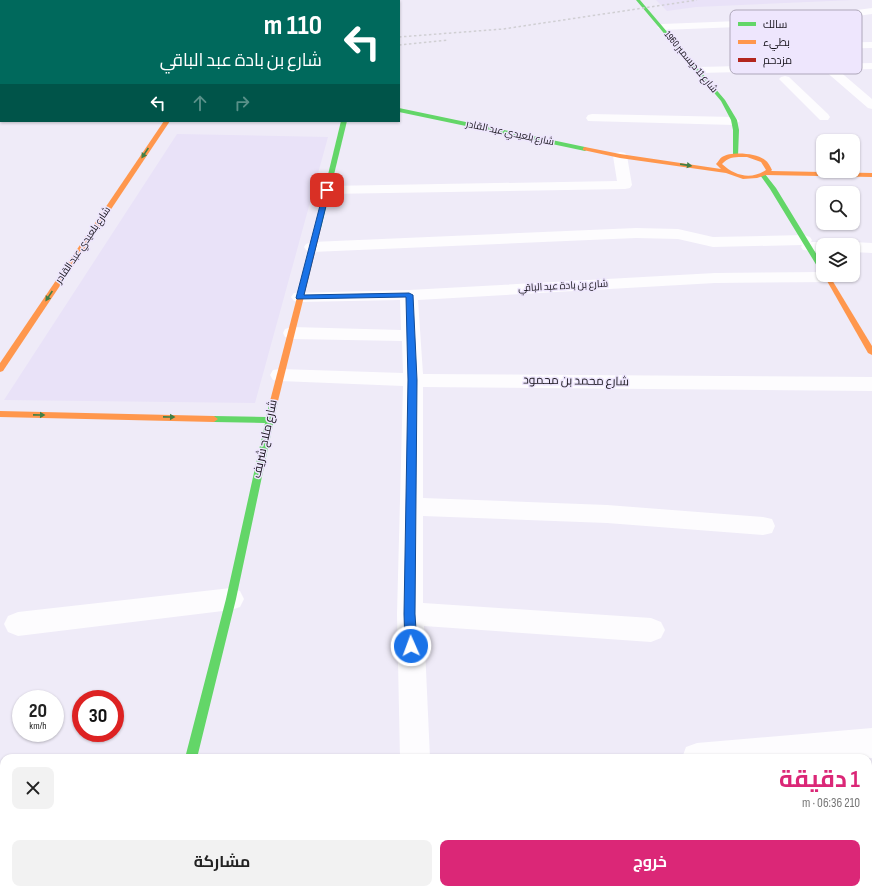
<!DOCTYPE html>
<html lang="ar">
<head>
<meta charset="utf-8">
<style>
	body { margin:0; font-family:"Sofia Sans Condensed",Cairo,sans-serif; background:#f2f2f2; color:#222; direction:rtl; height:100vh; display:flex; flex-direction:column; font-size:15px; white-space:nowrap }
	* { box-sizing:border-box; margin:0 }
	p { font-size:13px; color:#767676 }
	.icon { flex:none; width:22px; height:22px; fill:none; stroke:currentColor; stroke-width:2; stroke-linecap:round; stroke-linejoin:round }
	.map { position:relative; flex:1; overflow:hidden; direction:ltr }
	.side { position:absolute; left:0px; top:754px; width:872px; height:140px; display:flex; flex-direction:column; background:#fff; border-radius:12px 12px 0 0; box-shadow:0 1px 3px #0004; direction:rtl }
	.side>* { flex:none }
	.hud { position:absolute; left:0px; top:0px; width:400px; height:122px; box-shadow:0 1px 3px #0004; direction:rtl; background:#00695c; color:#fff; overflow:hidden }
	.tools { position:absolute; left:816px; top:134px; display:grid; gap:8px }
	.tools a { display:grid; place-items:center; width:44px; height:44px; border-radius:8px; background:#fff; box-shadow:0 1px 3px #0004; font-size:20px }
	.speed { position:absolute; left:12px; top:690px; display:flex; gap:8px; font-size:20px; font-weight:700; text-align:center }
	.speed>* { display:grid; place-content:center; width:52px; height:52px; border-radius:50%; background:#fff; box-shadow:0 1px 3px #0004; line-height:1 }
	.speed small { font-size:10px; font-weight:400 }
	.speed .limit { border:6px solid #d22; background:#fff; color:#111 }
	.pin { position:absolute; display:grid; place-items:center; width:34px; height:34px; color:#fff; margin:-17px; border-radius:8px; box-shadow:0 2px 6px #0006 }
	.me { position:absolute; width:44px; margin:-22px; rotate:358deg; stroke-linejoin:round; filter:drop-shadow(0 0 3px #0008) }
	.turn { display:flex; align-items:center; gap:14px; height:84px; padding:0 12px; font-size:18px }
	.turn .icon { width:52px; height:52px; stroke-width:2.5 }
	.turn b { display:block; font-size:28px; line-height:34px }
	.lanes { display:flex; align-items:center; height:38px; padding:0 12px; background:#0003; justify-content:center; gap:20px; direction:ltr }
	.lanes .off { opacity:.35 }
	.round { display:grid; place-items:center; flex:none; width:42px; height:42px; border-radius:8px; background:#f2f2f2 }
	.headline { display:flex; align-items:center; justify-content:space-between; height:68px; padding:0 12px }
	h1 { font-size:24px; font-weight:700; line-height:30px; color:#db2777 }
	.action { display:flex; gap:8px; margin-top:auto; padding:8px 12px }
	.action a { flex:1; height:46px; border-radius:8px; background:#db2777; color:#fff; font-size:16px; font-weight:700; line-height:46px; text-align:center }
	.action a+a { background:#f2f2f2; color:#222 }
	.map>svg:first-child { display:block }
</style>
</head>
<body>
<div class="map">
<svg width="872" height="894" viewBox="0 0 872 894">
	<rect width="100%" height="100%" fill="#efebf8"/>
	<g fill="#e9e2f8">
		<polygon points="656,0 854,0 696,7 667,11"/>
		<polygon points="177,134 328,137 255,403 4,400"/>
	</g>
	<g fill="none" stroke-linecap="round" stroke-linejoin="round">
		<g fill="#fdfcfe" fill-rule="evenodd">
			<polygon points="118,0 128,0 117,1"/>
			<polygon points="183,0 194,0 182,1"/>
			<rect x="0" y="1" width="1" height="6"/>
			<polygon points="872,8 872,14 789,25 662,30 657,27 662,24 789,19"/>
			<rect x="0" y="34" width="1" height="6"/>
			<polygon points="872,42 872,48 762,50 757,47 762,44"/>
			<polygon points="872,63 872,69 838,70 872,99 872,109 868,108 824,70 698,73 692,70 698,67"/>
			<polygon points="785,76 789,77 828,114 830,117 828,120 820,120 779,79 781,77"/>
			<rect x="0" y="97" width="1" height="8"/>
			<polygon points="592,114 734,117 740,121 734,125 588,121 586,118 588,115"/>
			<polygon points="620,152 625,153 627,156 632,185 630,188 625,189 327,194 322,193 320,190 322,187 327,186 617,181 613,156 615,153"/>
			<polygon points="636,228 678,229 713,237 804,235 810,237 812,240 811,242 823,242 830,245 823,245 823,252 803,250 801,247 802,245 713,247 678,239 636,238 312,252 306,250 304,247 306,244 312,242"/>
			<polygon points="853,242 872,243 872,253 853,252 853,245 846,245"/>
			<polygon points="823,272 823,275 834,275 836,277 833,281 827,282 715,283 418,300 423,374 872,377 872,391 423,387 423,498 607,505 763,517 772,519 775,526 772,533 763,535 607,523 423,516 423,603 651,618 661,622 665,630 661,638 651,642 424,626 430,758 400,758 397,614 403,386 280,381 273,380 270,375 273,370 280,369 403,373 402,341 292,339 285,337 283,333 285,329 292,327 401,330 400,300 300,302 294,301 291,297 294,293 409,290 715,273"/>
			<polygon points="231,588 240,591 244,599 240,607 231,610 18,636 8,632 4,624 8,616 18,612"/>
			<polygon points="872,728 872,758 682,758 686,747 697,743"/>
			<polygon points="4,871 4,890 20,890 19,894 0,894 0,872"/>
			<rect x="403" y="890" width="34" height="4"/>
		</g>
		<g fill="#63d668" fill-rule="evenodd">
			<polygon points="636,0 640,0 725,100 737,120 739,130 738,156 733,155 733,130 731,120 721,101"/>
			<polygon points="399,108 585,147 588,149 585,151 399,112"/>
			<polygon points="341,121 347,121 321,228 318,230 315,228"/>
			<polygon points="761,174 765,174 776,188 823,265 823,273 820,271 770,189 760,175"/>
			<polygon points="274,398 278,401 236,599 197,758 185,758 226,599 265,423 214,422 210,419 214,416 266,417 270,401"/>
		</g>
		<g fill="#ff974d" fill-rule="evenodd">
			<rect x="0" y="88" width="1" height="2"/>
			<rect x="0" y="94" width="1" height="2"/>
			<polygon points="164,121 170,121 3,371 0,372 0,363"/>
			<path d="M585,147l35,7 101,15 -5,-5c2,-2 4,-6 6,-7 9,-6 35,-4 43,3 3,2 5,6 7,10l-1,1 101,2v4l-106,-2 -9,3 -14,1 -17,-6 -106,-15 -37,-8v-2zM747,157l14,5 5,8c-15,10 -31,6 -44,-6 7,-8 15,-7 25,-7z"/>
			<polygon points="318,226 321,228 278,401 274,404 270,401 315,228"/>
			<polygon points="823,274 829,275 872,346 872,355 868,353"/>
			<polygon points="0,411 214,416 218,419 214,422 0,417"/>
		</g>
		<polygon fill="#b3261e" fill-rule="evenodd" points="151,890 165,890 164,894 150,894"/>
		<g stroke="#d0cfd3" stroke-width="1.5" stroke-dasharray="2.5 2.5" stroke-linecap="butt">
			<polyline points="399,37 503,29 697,0"/>
			<polyline points="399,45 448,40"/>
		</g>
	</g>
	<defs><path id="oneway-solid" d="M-6-.8H1V-3.2L6.5 0L1 3.2V.8H-6Z"/></defs>
	<g fill="#417f46">
		<use href="#oneway-solid" transform="translate(145 153) rotate(124)"/>
		<use href="#oneway-solid" transform="translate(686 165) rotate(8)"/>
		<use href="#oneway-solid" transform="translate(49 296) rotate(124)"/>
		<use href="#oneway-solid" transform="translate(39 415) rotate(1)"/>
		<use href="#oneway-solid" transform="translate(169 417) rotate(1)"/>
	</g>
	<polygon fill="#1a73e8" stroke="#114b97" points="327,188 330,190 304,295 409,293 413,295 417,380 415,614 417,646 415,650 411,651 407,650 405,646 404,614 408,380 406,297 297,299 296,298 324,190"/>
	<g text-anchor="middle" dominant-baseline="central" stroke-width="3" stroke-linejoin="round" paint-order="stroke">
		<g font-size="10" fill="#17141c" stroke="#eee6fd">
			<text transform="translate(691 62) rotate(50)">شارع 11 ديسمبر 1960</text>
			<text transform="translate(510 133) rotate(12)">شارع بلعيدي عبد القادر</text>
			<text transform="translate(83 245) rotate(-56)">شارع بلعيدي عبد القادر</text>
			<text transform="translate(563 286) rotate(-3)">شارع بن بادة عبد الباقي</text>
		</g>
		<g font-size="12" fill="#17141c" stroke="#eee6fd">
			<text transform="translate(576 381) rotate(1)">شارع محمد بن محمود</text>
			<text transform="translate(265 439) rotate(-78)">شارع ملاح شريف</text>
		</g>
	</g>
	<rect x="730" y="10" width="132" height="64" rx="6" fill="#eee6fd" stroke="#aea7ba" stroke-width="1"/>
	<rect x="738" y="22" width="18" height="4" fill="#63d668"/>
	<rect x="738" y="40" width="18" height="4" fill="#ff974d"/>
	<rect x="738" y="58" width="18" height="4" fill="#b3261e"/>
	<g font-size="11" fill="#17141c">
		<text x="763" y="28">سالك</text>
		<text x="763" y="46">بطيء</text>
		<text x="763" y="64">مزدحم</text>
	</g>
</svg>
<div class="tools">
<a><svg class="icon" aria-label="sound" viewBox="0 0 24 24"><path d="M4 9h4l5-4v14l-5-4H4zM17 9q2 3 0 6"/></svg></a>
<a><svg class="icon" aria-label="search" viewBox="0 0 24 24"><circle cx="10" cy="10" r="6"/><path d="M15 15l6 6"/></svg></a>
<a><svg class="icon" aria-label="layers" viewBox="0 0 24 24"><path d="M12 4l9 5-9 5-9-5zM3 14l9 5 9-5"/></svg></a>
</div>
<div class="speed"><div>20<small>km/h</small></div><div class="limit">30</div></div>
<div class="pin" style="left:327px;top:190px;background:#d93025"><svg class="icon" aria-label="arrive" viewBox="0 0 24 24"><path d="M6 21V4h12l-3 4 3 4H6"/></svg></div>
<svg class="me" style="left:411px;top:646px" viewBox="-20 -20 40 40"><circle r="17" fill="#1a73e8" stroke="#fff" stroke-width="3"/><path d="M0-11L8 9 0 5-8 9z" fill="#fff"/></svg>
<div class="hud">
<div class="turn"><svg class="icon" aria-label="left" viewBox="0 0 24 24"><path d="M17 20v-9H6M10 6l-5 5 5 5"/></svg><div><b>110 m</b>شارع بن بادة عبد الباقي</div></div>
<div class="lanes"><svg class="icon" aria-label="left" viewBox="0 0 24 24"><path d="M17 20v-9H6M10 6l-5 5 5 5"/></svg><svg class="icon off" aria-label="ahead" viewBox="0 0 24 24"><path d="M12 20V5M6 11l6-6 6 6"/></svg><svg class="icon off" aria-label="right" viewBox="0 0 24 24"><path d="M7 20v-9h11M14 6l5 5-5 5"/></svg></div>
</div>
<section class="side">
<div class="headline"><div><h1>1 دقيقة</h1><p>210 m · 06:36</p></div><a class="round"><svg class="icon" aria-label="close" viewBox="0 0 24 24"><path d="M6 6l12 12M18 6L6 18"/></svg></a></div>
<div class="action"><a>خروج</a><a>مشاركة</a></div>
</section>
</div>
</body>
</html>
